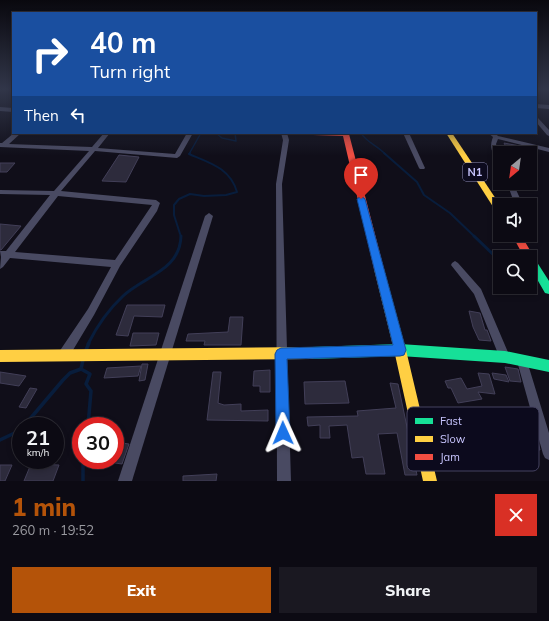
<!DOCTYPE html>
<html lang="en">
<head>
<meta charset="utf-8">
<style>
	body { margin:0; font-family:Mulish,sans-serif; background:#1a1821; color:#f1f3f6; height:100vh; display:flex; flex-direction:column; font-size:15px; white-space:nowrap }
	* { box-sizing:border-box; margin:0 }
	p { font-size:13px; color:#9a9aa0 }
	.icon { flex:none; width:22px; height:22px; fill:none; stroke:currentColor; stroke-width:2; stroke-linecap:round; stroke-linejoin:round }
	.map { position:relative; height:481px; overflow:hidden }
	.side { display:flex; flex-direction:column; background:#0c0a13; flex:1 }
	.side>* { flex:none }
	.banner { position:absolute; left:12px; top:12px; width:525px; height:122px; border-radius:0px; box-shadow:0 2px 6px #0003,0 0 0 1px #2c2b33; background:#1a4fa0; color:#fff; overflow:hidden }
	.needle { width:26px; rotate:209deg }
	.buttons { position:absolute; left:493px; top:146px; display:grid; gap:8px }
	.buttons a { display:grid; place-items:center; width:44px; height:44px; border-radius:0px; background:#0c0a13; box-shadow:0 2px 6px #0003,0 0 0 1px #2c2b33; font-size:20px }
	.speed { position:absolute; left:12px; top:417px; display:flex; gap:8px; font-size:20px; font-weight:700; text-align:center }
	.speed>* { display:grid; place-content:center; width:52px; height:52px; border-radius:50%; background:#0c0a13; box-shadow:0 2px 6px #0003,0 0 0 1px #2c2b33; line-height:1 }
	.speed small { font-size:10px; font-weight:400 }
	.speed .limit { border:6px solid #d22; background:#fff; color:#111 }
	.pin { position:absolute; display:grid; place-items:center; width:34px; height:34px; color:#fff; margin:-41px -17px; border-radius:50% 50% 50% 0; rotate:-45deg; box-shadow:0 0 4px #0007 }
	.pin .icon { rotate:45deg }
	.me { position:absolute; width:44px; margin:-22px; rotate:359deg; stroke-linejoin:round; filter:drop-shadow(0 0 3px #0008) }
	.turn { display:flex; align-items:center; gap:14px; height:84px; padding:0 12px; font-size:18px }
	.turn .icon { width:52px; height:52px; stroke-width:2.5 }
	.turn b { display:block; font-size:28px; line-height:34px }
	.then { display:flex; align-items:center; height:38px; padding:0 12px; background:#0003; gap:8px; font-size:15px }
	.round { display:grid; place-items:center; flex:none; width:42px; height:42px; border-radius:0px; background:#1a1821 }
	.headline { display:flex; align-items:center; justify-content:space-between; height:68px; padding:0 12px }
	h1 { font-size:24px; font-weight:800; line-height:30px; color:#b45309 }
	.action { display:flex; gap:8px; margin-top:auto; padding:8px 12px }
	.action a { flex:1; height:46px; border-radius:0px; background:#b45309; color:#fff; font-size:16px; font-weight:800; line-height:46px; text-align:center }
	.action a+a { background:#1a1821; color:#f1f3f6 }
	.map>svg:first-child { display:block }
</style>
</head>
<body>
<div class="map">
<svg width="549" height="481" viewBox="0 0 549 481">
	<rect width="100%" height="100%" fill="#100e19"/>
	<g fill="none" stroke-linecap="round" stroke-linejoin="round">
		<g stroke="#081d3c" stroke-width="1.5">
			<polyline points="216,133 222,138 236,141 235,133"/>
			<path d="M361,133c5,9 17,13 24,21"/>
			<polyline points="189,154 201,133"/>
		</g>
		<g stroke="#081d3c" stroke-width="2">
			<polyline points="384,153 417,182 424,195 450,213 475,237"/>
			<path d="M181,237l-7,-22v-10l5,-6 11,-5 14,2 22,-1 11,-3c-7,-24 -27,-29 -48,-38l1,-1"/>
		</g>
		<g stroke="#081d3c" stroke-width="3">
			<polyline points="474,236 500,261"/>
			<path d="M88,344c9,-18 21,-35 35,-48 21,-20 57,-25 58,-60"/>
		</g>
		<g stroke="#081d3c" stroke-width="3.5">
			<polyline points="86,350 89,343"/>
			<polyline points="81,369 83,360"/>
			<polyline points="81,369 90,374 86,384 91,391 88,426"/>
			<polyline points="24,426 63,380 70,373 81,369"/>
			<polyline points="0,440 21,430"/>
			<polyline points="83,460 83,481"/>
		</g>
	</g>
	<g fill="#2d2b3c" stroke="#423f58">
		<polygon points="504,143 520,146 520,153 509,153"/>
		<polygon points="119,155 139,157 126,182 102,181"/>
		<polygon points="0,163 15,163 7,172 0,172"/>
		<polygon points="0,224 21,226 1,250 0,250"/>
		<polygon points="127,305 165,305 162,317 134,316 128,336 116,335"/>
		<polygon points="469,311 480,313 485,330 487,330 491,341 479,340 473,327"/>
		<polygon points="230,317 243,317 241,345 204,345 205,341 186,341 188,334 228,332"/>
		<polygon points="133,333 159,333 156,345 130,346"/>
		<polygon points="142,364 148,364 145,380 139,381"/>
		<polygon points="141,366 138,376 104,378 107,368"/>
		<polygon points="505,367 518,369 521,382 510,381"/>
		<polygon points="270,370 270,392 260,392 260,386 253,386 254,371"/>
		<polygon points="0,372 26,376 19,386 0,383"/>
		<polygon points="213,372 221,372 218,403 224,405 241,404 241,411 268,410 268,421 207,420"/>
		<polygon points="478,373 489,374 495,394 478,392 482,399 458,403 451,388 448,388 445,381 461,378 467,389 482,386"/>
		<polygon points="492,373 506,375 509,382 494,379"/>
		<polygon points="345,381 349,403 305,404 304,382"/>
		<polygon points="390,383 398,384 417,475 405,475 397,433 378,434 385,474 366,474 363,457 352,458 347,425 329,426 330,438 320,438 320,425 308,426 307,417 358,416 357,411 396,408"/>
		<polygon points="30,388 37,389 26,408 19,407"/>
		<polygon points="430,408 437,409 437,411 487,412 492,427 535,429 540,450 499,448 500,451 483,450 475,424 438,421 438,427 435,427"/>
		<polygon points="115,442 129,444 122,464 115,463"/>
		<polygon points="31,464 59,465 53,481 24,481"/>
		<polygon points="0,465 12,465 5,481 0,481"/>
		<polygon points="217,474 216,481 183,481 183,476"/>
	</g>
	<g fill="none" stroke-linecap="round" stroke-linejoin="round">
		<g fill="#494a62" fill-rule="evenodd">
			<polygon points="536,104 549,105 549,109 536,108"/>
			<polygon points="0,107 13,108 13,112 0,111"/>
			<polygon points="536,117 538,118 549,130 549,136 547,135 536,122"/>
			<path d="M14,133h7l-12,11 83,3 12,-14h6l-12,15 77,6 12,-21h6l-13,23 -3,2 -82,-7 -34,40 95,9 4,3 -3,8 -37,55 -26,49 -27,45 -4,1 -4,-1 -1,-4 1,-4 29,-43 23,-42 -101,-9 -7,9 -3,2 1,-12 -1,-6h6l44,-56 -50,-1v-4l54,1 35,-40 -89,-4v-4h2zM58,196l94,9 -37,55 -100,-8z"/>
			<polygon points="281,133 287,133 289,140 282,184 291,481 277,481 276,184 283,140"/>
			<polygon points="403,133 409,133 425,168 424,169 420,169 419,168"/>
			<path d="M488,133h7l3,3 51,12v4l-51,-13 -2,5 4,12v7l-2,-1c-6,-9 -9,-15 -5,-25z"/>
			<polygon points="507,183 513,183 523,205 515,205"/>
			<polygon points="209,213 213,216 132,481 118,481 205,216"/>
			<polygon points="455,261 458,263 481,289 510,357 509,361 505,362 501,361 474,294 451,265 452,263"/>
			<polygon points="522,356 526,357 527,361 549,433 549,460 545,458 543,454 517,361 518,357"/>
		</g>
		<g fill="#16e098" fill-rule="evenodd">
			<polygon points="530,255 533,256 549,281 549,294 545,293 530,267 530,257 526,257"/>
			<polygon points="400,344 505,351 549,360 549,372 505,363 400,356 312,359 308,357 306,353 308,349 312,347"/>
		</g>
		<g fill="#ffcf43" fill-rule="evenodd">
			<polygon points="446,133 452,133 500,205 500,214 497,213"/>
			<polygon points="379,265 382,266 384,269 406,350 437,481 423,481 394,350 374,269 376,266"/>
			<polygon points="312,347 316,349 318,353 316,357 312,359 0,362 0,350"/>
		</g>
		<g fill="#f24e42" fill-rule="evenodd">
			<polygon points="310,133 349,134 384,269 382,272 379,273 376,272 374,269 343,136 313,135"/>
			<polygon points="512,235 521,235 534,257 532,260 530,260 530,257 524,257"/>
		</g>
	</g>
	<linearGradient id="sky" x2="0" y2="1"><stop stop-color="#09080e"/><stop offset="0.57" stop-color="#313649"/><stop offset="1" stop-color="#313649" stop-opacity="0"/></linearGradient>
	<rect width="549" height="156" fill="url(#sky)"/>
	<polygon fill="#1a73e8" stroke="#114b97" points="361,196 365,199 406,350 404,355 400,356 287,359 290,433 288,438 283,440 278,438 276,433 275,354 277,350 281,348 393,345 357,199"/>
	<g text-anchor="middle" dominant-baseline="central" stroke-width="4" stroke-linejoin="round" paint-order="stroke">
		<rect fill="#0c0a1d" stroke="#908ebb" stroke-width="1" x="463" y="163" width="24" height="18" rx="3"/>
		<g font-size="11" font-weight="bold" fill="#c9c6ff">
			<text x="475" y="172">N1</text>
		</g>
	</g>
	<rect x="407" y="407" width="132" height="64" rx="6" fill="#0c0a1d" stroke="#454261" stroke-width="1"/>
	<rect x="415" y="418" width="18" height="6" fill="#16e098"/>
	<rect x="415" y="436" width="18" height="6" fill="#ffcf43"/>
	<rect x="415" y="454" width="18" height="6" fill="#f24e42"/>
	<g font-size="11" fill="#c9c6ff">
		<text x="440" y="425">Fast</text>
		<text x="440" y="443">Slow</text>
		<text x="440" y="461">Jam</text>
	</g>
</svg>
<div class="buttons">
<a><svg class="needle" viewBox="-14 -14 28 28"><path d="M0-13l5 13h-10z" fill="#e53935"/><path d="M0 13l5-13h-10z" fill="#9a9aa0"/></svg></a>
<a><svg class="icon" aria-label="sound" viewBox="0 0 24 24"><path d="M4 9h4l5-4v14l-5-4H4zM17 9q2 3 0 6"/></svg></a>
<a><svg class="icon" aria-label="search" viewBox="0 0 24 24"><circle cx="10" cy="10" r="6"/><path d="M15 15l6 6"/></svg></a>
</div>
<div class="speed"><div>21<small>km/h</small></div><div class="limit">30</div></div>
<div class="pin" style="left:361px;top:199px;background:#d93025"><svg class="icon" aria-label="arrive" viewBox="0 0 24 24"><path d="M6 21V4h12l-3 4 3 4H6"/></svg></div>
<svg class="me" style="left:283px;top:433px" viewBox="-20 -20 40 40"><path d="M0-17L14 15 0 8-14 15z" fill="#1a73e8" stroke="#fff" stroke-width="4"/></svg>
<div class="banner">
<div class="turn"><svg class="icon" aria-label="right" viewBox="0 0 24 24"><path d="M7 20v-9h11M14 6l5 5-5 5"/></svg><div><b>40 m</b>Turn right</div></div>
<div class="then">Then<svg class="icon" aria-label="left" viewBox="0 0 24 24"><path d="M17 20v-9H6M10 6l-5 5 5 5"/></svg></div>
</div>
</div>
<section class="side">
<div class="headline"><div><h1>1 min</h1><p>260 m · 19:52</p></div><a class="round" style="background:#d93025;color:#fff"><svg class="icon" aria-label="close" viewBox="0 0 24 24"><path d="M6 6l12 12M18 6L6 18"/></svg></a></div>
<div class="action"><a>Exit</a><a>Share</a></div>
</section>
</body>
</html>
